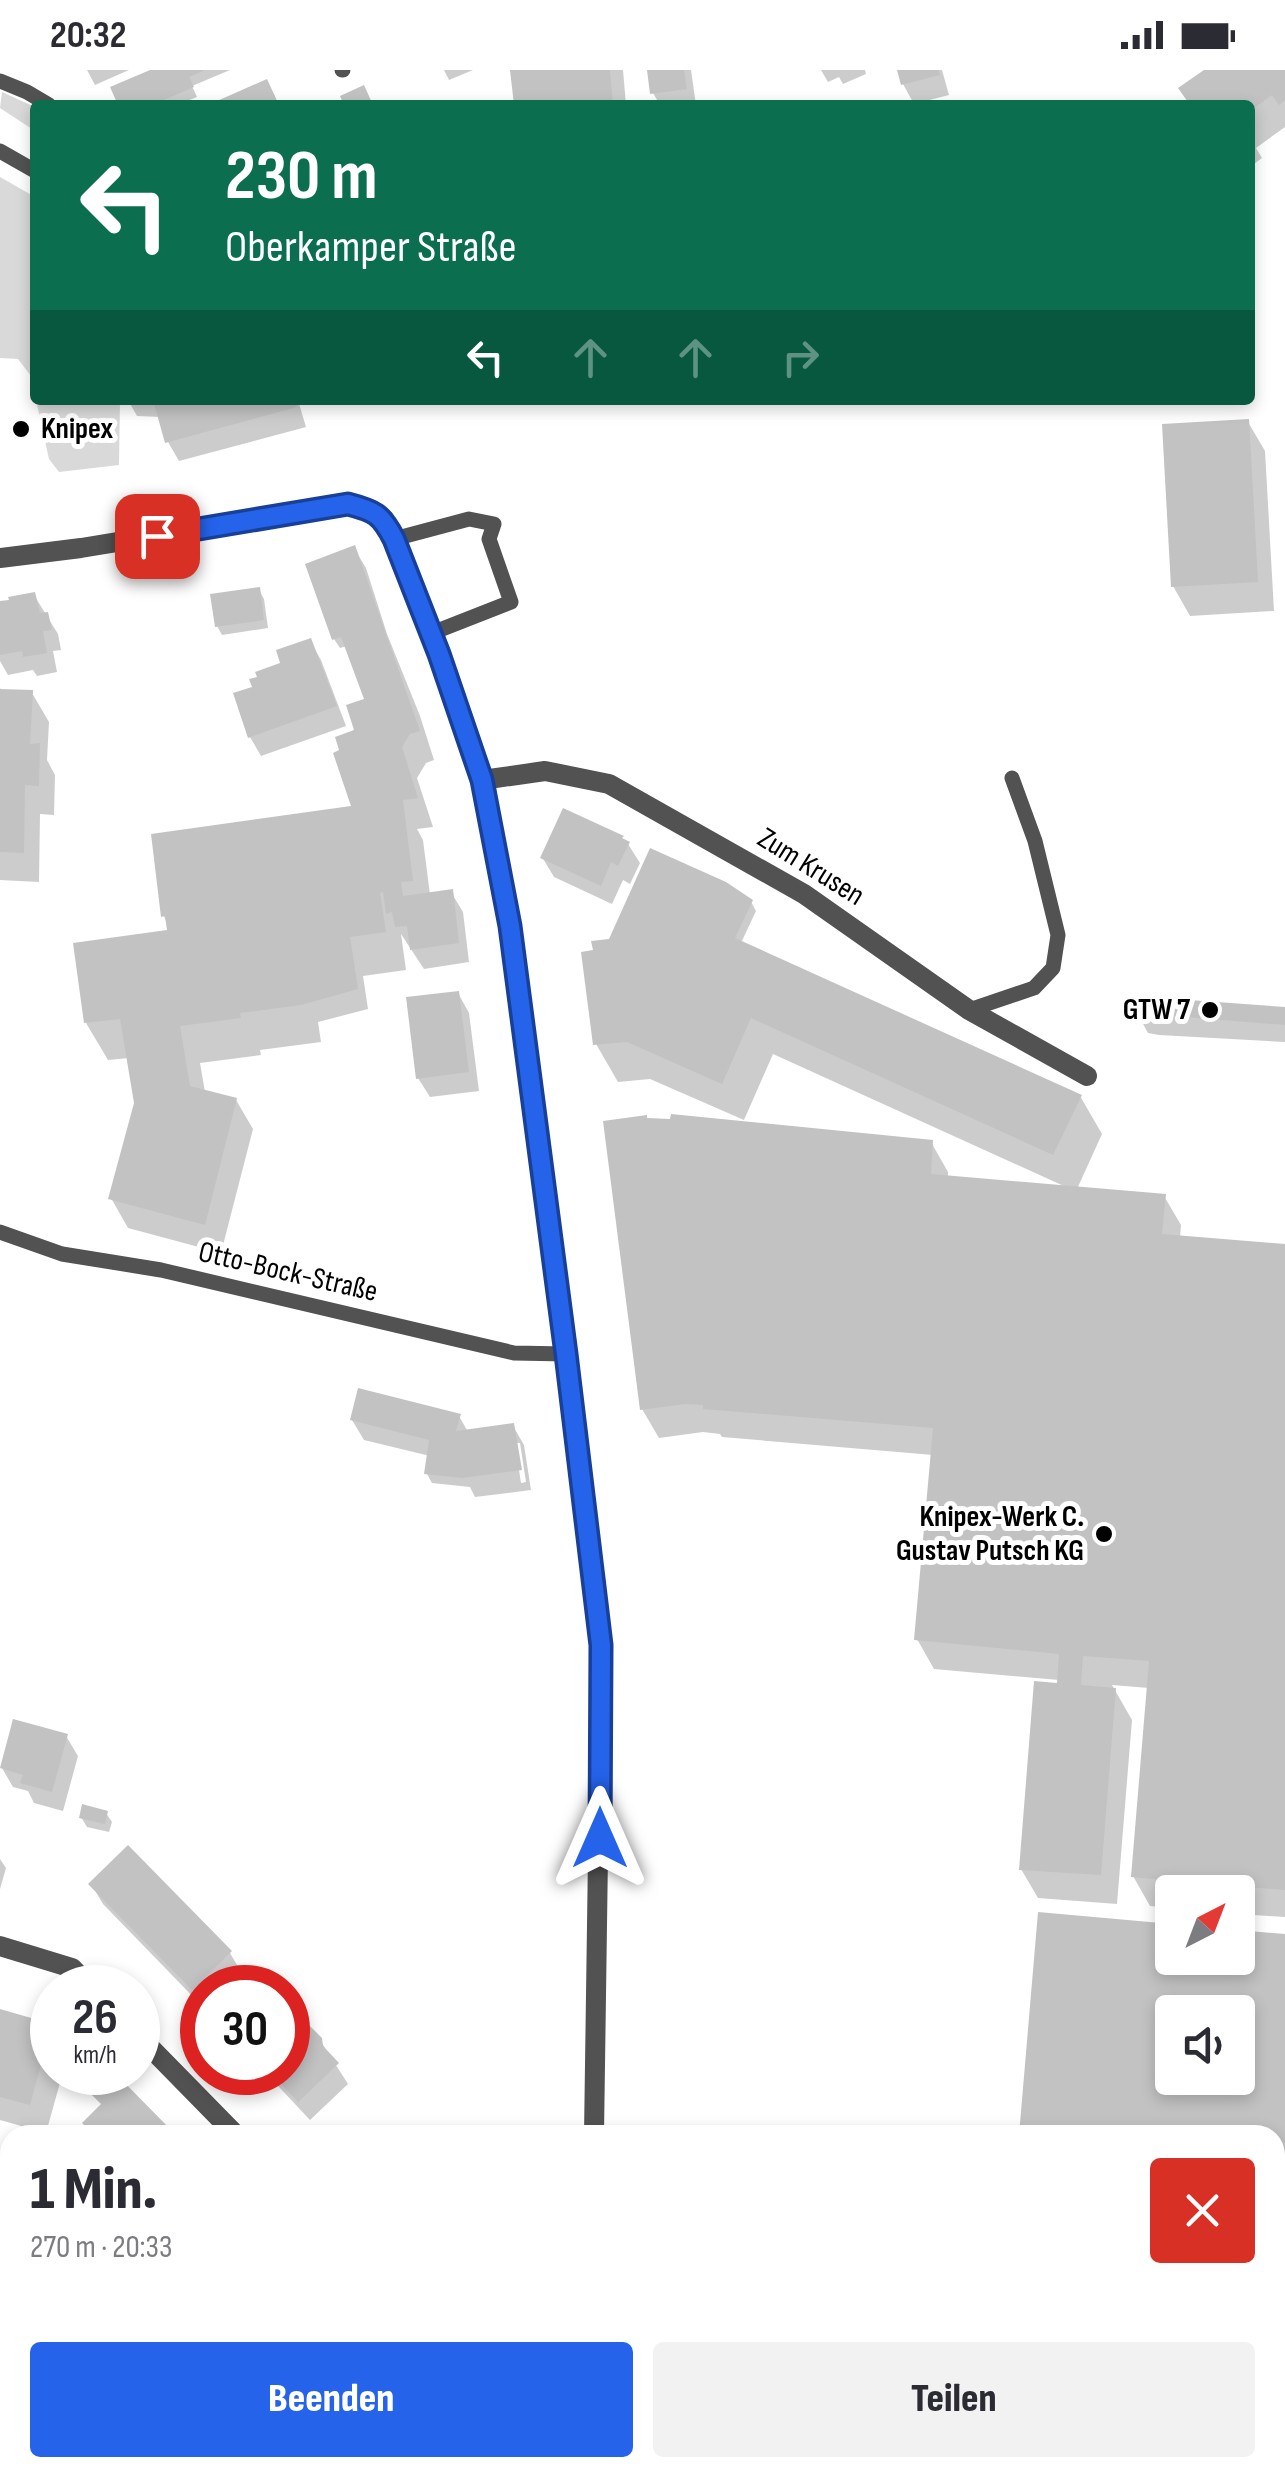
<!DOCTYPE html>
<html lang="de">
<head>
<meta charset="utf-8">
<style>
	body { margin:0; font-family:"Sofia Sans Condensed",sans-serif; background:#f2f2f3; color:#2b2b33; height:100vh; display:flex; flex-direction:column; font-size:38px; white-space:nowrap }
	* { box-sizing:border-box; margin:0 }
	p { font-size:32px; color:#7c7c81 }
	.icon { flex:none; width:55px; height:55px; fill:none; stroke:currentColor; stroke-width:2; stroke-linecap:round; stroke-linejoin:round }
	.map { position:relative; flex:1; overflow:hidden }
	.side { position:absolute; left:0px; top:2055px; width:1285px; height:352px; display:flex; flex-direction:column; background:#fff; border-radius:30px 30px 0 0; box-shadow:0 5px 15px #0003 }
	.side>* { flex:none }
	.banner { position:absolute; left:30px; top:30px; width:1225px; height:305px; border-radius:10px; box-shadow:0 5px 15px #0003; background:#0b6e4f; color:#fff; overflow:hidden }
	.needle { width:65px; rotate:42deg }
	.buttons { position:absolute; left:1155px; top:1805px; display:grid; gap:20px }
	.buttons a { display:grid; place-items:center; width:100px; height:100px; border-radius:10px; background:#fff; box-shadow:0 5px 15px #0003; font-size:50px }
	.speed { position:absolute; left:30px; top:1895px; display:flex; gap:20px; font-size:50px; font-weight:700; text-align:center }
	.speed>* { display:grid; place-content:center; width:130px; height:130px; border-radius:50%; background:#fff; box-shadow:0 5px 15px #0003; line-height:1 }
	.speed small { font-size:25px; font-weight:400 }
	.speed .limit { border:15px solid #d22; background:#fff; color:#111 }
	.pin { position:absolute; display:grid; place-items:center; width:85px; height:85px; color:#fff; margin:-42px; border-radius:20px; box-shadow:0 5px 15px #0006 }
	.me { position:absolute; width:110px; margin:-55px; rotate:0deg; stroke-linejoin:round; filter:drop-shadow(0 0 8px #0008) }
	.turn { display:flex; align-items:center; gap:35px; height:210px; padding:0 30px; font-size:45px }
	.turn .icon { width:130px; height:130px; stroke-width:2.5 }
	.turn b { display:block; font-size:70px; line-height:85px }
	.lanes { display:flex; align-items:center; height:95px; padding:0 30px; background:#0003; justify-content:center; gap:50px; direction:ltr }
	.lanes .off { opacity:.35 }
	.round { display:grid; place-items:center; flex:none; width:105px; height:105px; border-radius:10px; background:#f2f2f3 }
	.overview { display:flex; align-items:center; justify-content:space-between; height:170px; padding:0 30px }
	h1 { font-size:60px; font-weight:800; line-height:75px }
	.button { display:flex; gap:20px; margin-top:auto; padding:20px 30px }
	.button a { flex:1; height:115px; border-radius:10px; background:#2563eb; color:#fff; font-size:40px; font-weight:800; line-height:115px; text-align:center }
	.button a+a { background:#f2f2f3; color:#2b2b33 }
	.status { display:flex; justify-content:space-between; align-items:center; height:70px; padding:0 50px; background:#fff; direction:ltr }
	.status svg { height:28px; fill:currentColor }
	.map>svg:first-child { display:block }
</style>
</head>
<body>
<div class="status"><b>20:32</b><svg viewBox="0 0 49 12"><path d="M0 12V9h3v3zM5 12V6h3v6zM10 12V3h3v9zM15 12V0h3v12zM26 1h20v11H26zM47 4h2v5h-2z"/></svg></div>
<div class="map">
<svg width="1285" height="2406" viewBox="0 0 1285 2406">
	<rect width="100%" height="100%" fill="#fff"/>
	<g fill="#d9d9d9">
		<polygon points="2,22 35,37 35,61 0,38"/>
		<polygon points="0,107 35,127 35,324 31,306 18,289 0,288"/>
		<polygon points="36,330 120,330 119,395 59,402 49,389"/>
		<polygon points="1276,2088 1285,2089 1285,2277 1280,2276 1276,2192"/>
	</g>
	<g fill="#0003" fill-rule="evenodd">
		<polygon points="87,0 129,0 95,15"/>
		<polygon points="156,0 230,0 192,16 197,27 177,35 120,35"/>
		<polygon points="444,0 473,0 449,10"/>
		<polygon points="513,0 623,0 626,35 516,35"/>
		<polygon points="650,0 691,0 696,35 660,35 653,23"/>
		<polygon points="821,0 865,0 866,4 843,14 839,7 828,12"/>
		<polygon points="899,0 942,0 949,25 914,34 903,14"/>
		<polygon points="1208,0 1285,0 1285,57 1256,78 1262,88 1250,97 1250,35 1191,35"/>
		<polygon points="128,330 298,330 306,357 179,391 168,372 160,347 137,346"/>
		<polygon points="1248,352 1265,381 1274,541 1190,546 1173,516"/>
		<polygon points="354,478 366,498 387,564 420,646 434,690 426,693 417,708 433,757 417,759 423,770 430,825 451,822 463,842 469,892 424,899 401,864 406,900 363,906 368,939 318,952 321,972 260,980 261,985 200,993 205,1022 236,1030 253,1059 221,1183 128,1158 111,1128 137,1033 129,988 108,990 86,953 170,862 164,846 355,739 357,661 367,630 347,576 340,578 334,569"/>
		<polygon points="259,520 264,529 268,558 222,565 217,556"/>
		<polygon points="34,525 58,564 61,580 53,581 57,602 37,606 33,600 8,605 0,591 0,534"/>
		<polygon points="310,571 321,590 346,656 261,686 250,667 255,619"/>
		<polygon points="0,618 2,621 32,623 49,652 47,690 55,705 54,745 40,744 39,812 0,810"/>
		<polygon points="624,772 628,774 640,793 630,814 623,810 612,834 554,807 542,787"/>
		<polygon points="751,832 756,841 741,873 1080,1026 1102,1064 1077,1119 1164,1126 1181,1155 1180,1168 1285,1177 1285,1847 1238,1844 1238,1822 1172,1822 1172,1838 1150,1836 1133,1806 1149,1618 1112,1615 1132,1650 1117,1834 1038,1828 1021,1799 1059,1610 934,1599 917,1569 933,1385 722,1367 720,1364 703,1362 659,1368 642,1339 647,1050 931,1072 948,1102 948,1108 1066,1117 773,984 744,1050 650,1009 618,1012 596,974"/>
		<polygon points="458,923 469,943 479,1021 430,1027 418,1008"/>
		<polygon points="1285,941 1285,972 1159,965 1148,963 1137,943"/>
		<path d="M459,1346l9,16 45,-6 11,19 7,45 -56,7 -5,-10 -38,-4 -5,-9 3,-18 -66,-16 -12,-20zM515,1373h5l6,39 -5,1z"/>
		<polygon points="66,1666 78,1686 63,1741 34,1733 28,1721 13,1717 2,1698"/>
		<polygon points="106,1743 112,1752 109,1762 87,1757 81,1747"/>
		<polygon points="0,1789 6,1798 0,1819"/>
		<polygon points="91,1814 230,1883 241,1902 225,1918 202,1918 202,1936 103,1834"/>
		<path d="M1040,1845l132,11v32h66v-26l47,4v276l-10,-1v-76h-254zM1172,1942h66v66h-66z"/>
		<polygon points="0,1942 51,1956 52,1959 52,2002 63,2002 46,2063 0,2050"/>
		<polygon points="288,1943 301,1957 320,1970 348,2014 310,2050 265,2002 288,2002"/>
		<polygon points="1275,2319 1285,2323 1285,2406 1175,2406 1170,2398 1275,2398"/>
		<polygon points="236,2398 303,2398 304,2406 240,2406"/>
		<polygon points="411,2398 436,2398 433,2404"/>
		<polygon points="475,2398 529,2398 525,2406 508,2402 506,2406 480,2406"/>
		<polygon points="980,2398 1055,2398 1060,2406 978,2406"/>
	</g>
	<g fill="#c2c2c2" fill-rule="evenodd">
		<polygon points="150,0 205,0 189,7 194,17 152,35 118,35 110,17"/>
		<polygon points="510,0 610,0 613,35 514,35"/>
		<polygon points="647,0 684,0 687,19 650,24"/>
		<polygon points="897,0 938,0 940,5 901,15"/>
		<polygon points="1204,0 1285,0 1285,30 1279,35 1272,25 1250,41 1250,35 1190,35 1178,18"/>
		<polygon points="267,9 279,35 219,35 217,31"/>
		<polygon points="364,15 373,35 344,35 340,26"/>
		<polygon points="153,330 295,330 297,337 165,373"/>
		<polygon points="1249,349 1258,512 1171,517 1162,354"/>
		<polygon points="355,475 420,661 410,664 402,677 418,728 403,730 413,811 401,812 403,826 453,819 459,873 410,880 407,856 395,857 392,842 386,844 383,822 380,823 386,862 350,867 358,919 301,935 240,943 241,948 180,956 190,1016 237,1028 205,1155 108,1129 134,1033 120,949 84,953 73,873 167,860 165,846 161,847 151,764 351,736 333,683 339,680 335,667 354,660 346,635 364,629 341,567 332,570 305,494"/>
		<polygon points="260,517 264,550 215,557 210,524"/>
		<polygon points="35,522 40,543 48,542 52,560 43,561 47,583 23,587 22,581 0,585 0,531 9,530 8,527"/>
		<polygon points="311,568 337,636 248,668 233,623 252,617 249,609 257,607 255,602 280,593 276,580"/>
		<polygon points="0,619 33,620 30,674 40,673 39,716 25,715 24,783 0,782"/>
		<polygon points="563,738 624,766 622,768 630,772 618,796 611,792 601,816 540,788"/>
		<polygon points="650,778 726,812 753,830 735,868 1082,1025 1053,1085 751,948 722,1014 627,972 593,975 581,882 593,880 591,871 609,869"/>
		<polygon points="459,921 469,1002 416,1009 406,927"/>
		<polygon points="1148,927 1285,937 1285,955 1134,943 1136,928"/>
		<polygon points="671,1044 933,1070 931,1104 1166,1124 1162,1164 1285,1174 1285,1820 1220,1815 1220,1822 1185,1822 1185,1812 1131,1807 1149,1591 1083,1586 1081,1615 1116,1618 1101,1805 1019,1800 1034,1611 1057,1613 1059,1584 914,1570 933,1358 703,1339 703,1335 685,1334 640,1340 603,1051 647,1045 647,1048 670,1049"/>
		<polygon points="358,1318 461,1344 456,1361 514,1353 522,1400 462,1408 424,1404 429,1370 350,1350"/>
		<polygon points="13,1649 68,1664 52,1722 20,1713 23,1705 0,1698"/>
		<polygon points="82,1734 108,1741 105,1754 79,1748"/>
		<polygon points="128,1775 232,1881 192,1920 88,1814"/>
		<path d="M1038,1842l134,12v34h66v-28l47,4v251l-10,-1v-49h-256zM1172,1942h66v66h-66z"/>
		<polygon points="0,1939 52,1954 30,2035 0,2027"/>
		<polygon points="288,1939 302,1954 309,1955 322,1968 323,1976 339,1993 298,2032 270,2002 288,2002"/>
		<polygon points="111,2002 114,2002 176,2065 94,2065 82,2053 101,2034 90,2023"/>
		<polygon points="1275,2316 1285,2320 1285,2406 1230,2406 1233,2398 1275,2398"/>
		<polygon points="365,2398 398,2398 399,2406 366,2406"/>
		<polygon points="873,2398 916,2402 915,2406 872,2406"/>
		<polygon points="977,2398 1053,2398 1052,2406 976,2406"/>
	</g>
	<g fill="none" stroke-linecap="round" stroke-linejoin="round">
		<g stroke="#525252" stroke-width="15">
			<polyline points="342,0 343,0"/>
			<polyline points="0,11 27,22 49,35"/>
			<polyline points="0,81 35,101"/>
			<polyline points="394,469 469,449 494,454 489,469 511,532 432,563"/>
			<polyline points="969,940 1034,918 1053,898 1058,865 1035,771 1012,708"/>
			<polyline points="0,1162 62,1184 161,1200 514,1283 566,1284"/>
			<polyline points="338,2398 339,2406"/>
			<polyline points="1132,2406 1134,2398"/>
		</g>
		<g stroke="#525252" stroke-width="20">
			<polyline points="0,488 81,478 348,434 370,439 384,449 432,563 482,710 510,855 566,1284 601,1575 594,2065"/>
			<polyline points="482,710 545,701 609,714 804,824 969,940 1087,1006"/>
			<polyline points="0,1876 72,1898 91,1918"/>
			<polyline points="138,1965 236,2065"/>
			<polyline points="1275,2248 1285,2250"/>
			<polyline points="581,2406 582,2398"/>
		</g>
	</g>
	<g fill="none" stroke-linecap="round" stroke-linejoin="round">
		<defs>
			<path id="route" d="M157,466l191,-32c27,7 33,10 46,35l45,115 43,126 28,146 56,428 35,291 -1,193"/>
		</defs>
		<use href="#route" stroke="#184099" stroke-width="25"/>
		<use href="#route" stroke="#2563eb" stroke-width="18"/>
	</g>
	<g fill="#000" stroke="#fff" stroke-width="4">
		<circle cx="21" cy="359" r="10"/>
		<circle cx="1210" cy="940" r="10"/>
		<circle cx="1104" cy="1464" r="10"/>
	</g>
	<g text-anchor="middle" dominant-baseline="central" stroke-width="10" stroke-linejoin="round" paint-order="stroke">
		<g font-size="30" font-weight="bold" fill="#000" stroke="#fff" text-anchor="end">
			<text x="41" y="359" text-anchor="start">Knipex</text>
			<text x="1190" y="940">GTW 7</text>
			<text x="1084" y="1447">Knipex-Werk C.<tspan x="1084" dy="34">Gustav Putsch KG</tspan></text>
		</g>
		<g font-size="30" fill="#000" stroke="#fff">
			<text transform="translate(811 797) rotate(32)">Zum Krusen</text>
			<text transform="translate(288 1202) rotate(13)">Otto-Bock-Straße</text>
		</g>
	</g>
</svg>
<div class="buttons">
<a><svg class="needle" viewBox="-14 -14 28 28"><path d="M0-13l5 13h-10z" fill="#e53935"/><path d="M0 13l5-13h-10z" fill="#7c7c81"/></svg></a>
<a><svg class="icon" aria-label="sound" viewBox="0 0 24 24"><path d="M4 9h4l5-4v14l-5-4H4zM17 9q2 3 0 6"/></svg></a>
</div>
<div class="speed"><div>26<small>km/h</small></div><div class="limit">30</div></div>
<div class="pin" style="left:157px;top:466px;background:#d93025"><svg class="icon" aria-label="arrive" viewBox="0 0 24 24"><path d="M6 21V4h12l-3 4 3 4H6"/></svg></div>
<svg class="me" style="left:600px;top:1768px" viewBox="-20 -20 40 40"><path d="M0-17L14 15 0 8-14 15z" fill="#2563eb" stroke="#fff" stroke-width="4"/></svg>
<div class="banner">
<div class="turn"><svg class="icon" aria-label="left" viewBox="0 0 24 24"><path d="M17 20v-9H6M10 6l-5 5 5 5"/></svg><div><b>230 m</b>Oberkamper Straße</div></div>
<div class="lanes"><svg class="icon" aria-label="left" viewBox="0 0 24 24"><path d="M17 20v-9H6M10 6l-5 5 5 5"/></svg><svg class="icon off" aria-label="ahead" viewBox="0 0 24 24"><path d="M12 20V5M6 11l6-6 6 6"/></svg><svg class="icon off" aria-label="ahead" viewBox="0 0 24 24"><path d="M12 20V5M6 11l6-6 6 6"/></svg><svg class="icon off" aria-label="right" viewBox="0 0 24 24"><path d="M7 20v-9h11M14 6l5 5-5 5"/></svg></div>
</div>
<section class="side">
<div class="overview"><div><h1>1 Min.</h1><p>270 m · 20:33</p></div><a class="round" style="background:#d93025;color:#fff"><svg class="icon" aria-label="close" viewBox="0 0 24 24"><path d="M6 6l12 12M18 6L6 18"/></svg></a></div>
<div class="button"><a>Beenden</a><a>Teilen</a></div>
</section>
</div>
</body>
</html>
